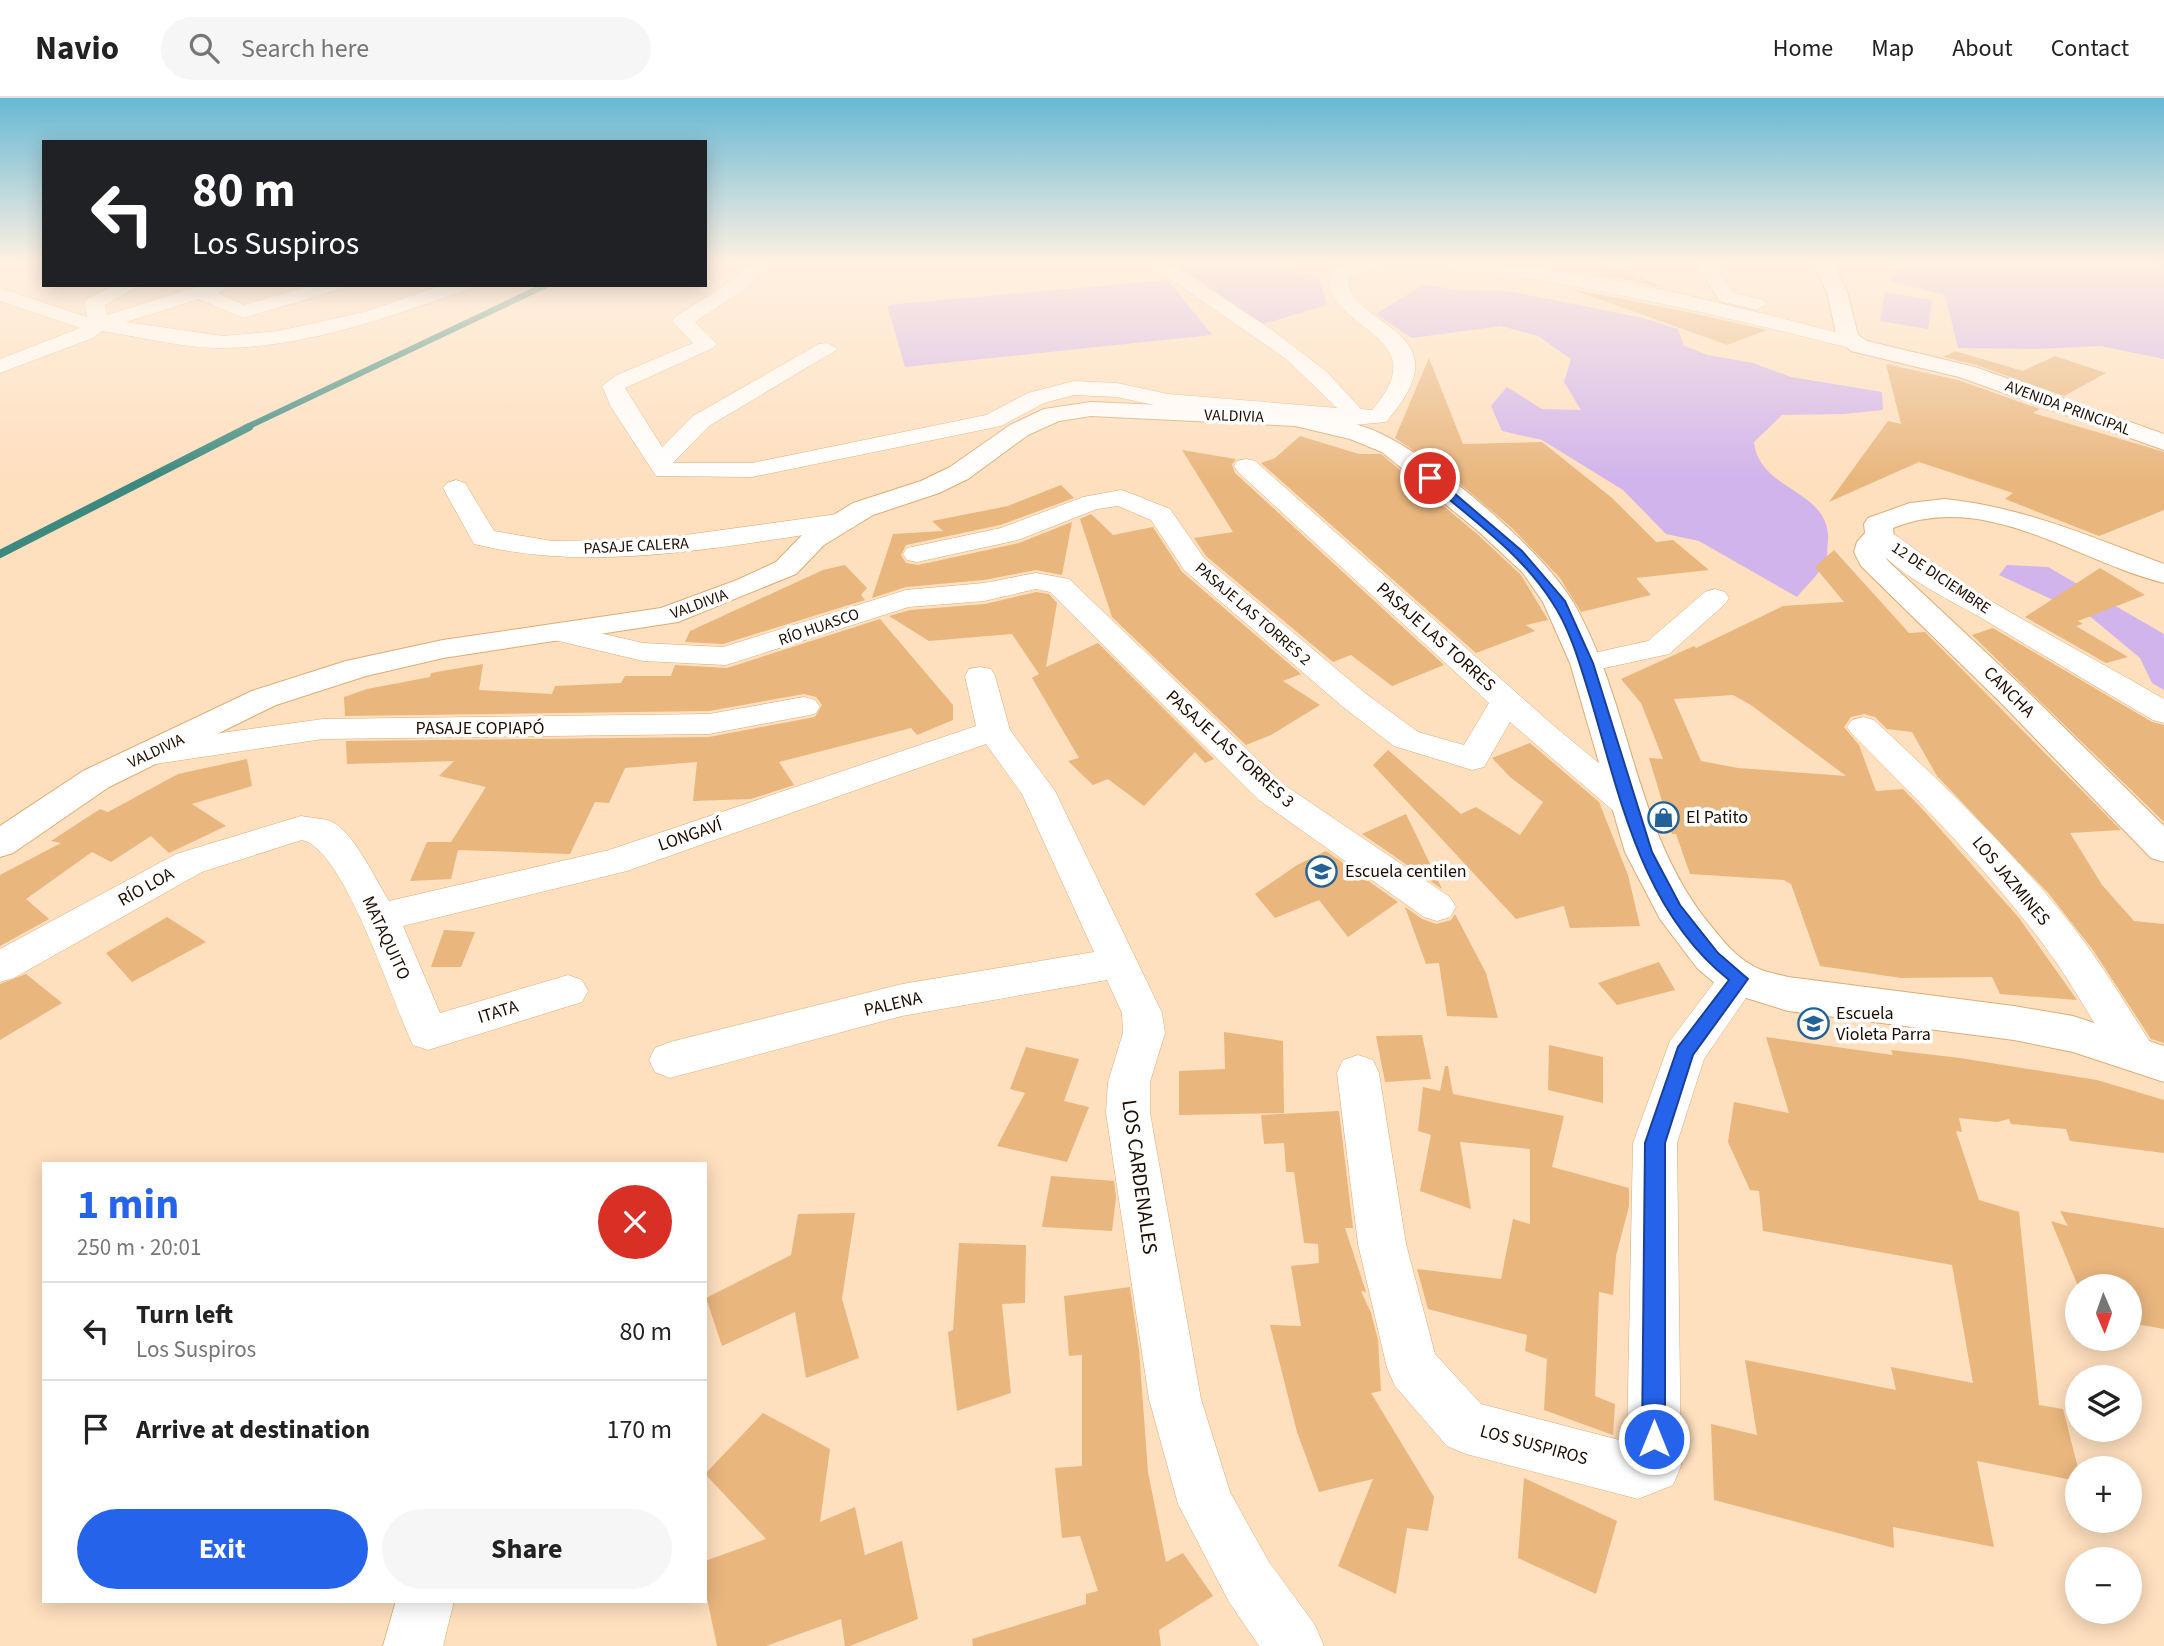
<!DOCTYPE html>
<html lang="en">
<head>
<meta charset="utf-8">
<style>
	body { margin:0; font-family:"Source Sans 3",sans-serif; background:#f6f6f6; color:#222; height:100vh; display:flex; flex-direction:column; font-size:26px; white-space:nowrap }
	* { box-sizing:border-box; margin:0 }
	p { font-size:23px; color:#767676 }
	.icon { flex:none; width:38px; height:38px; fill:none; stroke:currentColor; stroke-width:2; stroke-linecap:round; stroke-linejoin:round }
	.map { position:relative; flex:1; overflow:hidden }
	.side { position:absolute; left:42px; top:1064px; width:665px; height:441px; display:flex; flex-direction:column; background:#fff; border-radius:0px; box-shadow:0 4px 18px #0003 }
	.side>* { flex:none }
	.guide { position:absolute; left:42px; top:42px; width:665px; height:147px; border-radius:0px; box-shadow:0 4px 18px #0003; background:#202124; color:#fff; overflow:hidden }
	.needle { width:46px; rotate:178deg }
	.controls { position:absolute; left:2065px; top:1176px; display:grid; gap:14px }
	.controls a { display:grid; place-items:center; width:77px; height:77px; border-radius:50%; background:#fff; box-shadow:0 4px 18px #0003; font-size:35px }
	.pin { position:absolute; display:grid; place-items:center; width:60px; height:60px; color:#fff; margin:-30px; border:4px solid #fff; border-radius:50%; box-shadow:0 2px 7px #0007 }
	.me { position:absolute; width:77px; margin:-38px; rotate:0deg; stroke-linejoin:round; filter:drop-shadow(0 0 5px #0008) }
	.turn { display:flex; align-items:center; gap:24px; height:147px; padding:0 35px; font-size:32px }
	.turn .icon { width:91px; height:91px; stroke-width:2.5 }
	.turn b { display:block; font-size:49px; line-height:60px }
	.round { display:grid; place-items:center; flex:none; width:74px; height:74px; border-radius:37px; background:#f6f6f6 }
	.overview { display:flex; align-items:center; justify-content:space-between; height:119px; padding:0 35px }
	h1 { font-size:42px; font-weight:700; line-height:52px; color:#2563eb }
	.cta { display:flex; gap:14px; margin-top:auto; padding:14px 35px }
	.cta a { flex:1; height:80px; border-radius:42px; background:#2563eb; color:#fff; font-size:28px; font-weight:700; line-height:80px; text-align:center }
	.cta a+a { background:#f6f6f6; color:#222 }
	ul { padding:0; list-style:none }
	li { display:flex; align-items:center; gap:21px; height:98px; padding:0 35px; border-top:2px solid #e0e0e0 }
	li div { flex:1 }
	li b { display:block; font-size:26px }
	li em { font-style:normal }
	header { display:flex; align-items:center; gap:42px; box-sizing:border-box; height:98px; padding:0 35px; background:#fff; border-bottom:2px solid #e0e0e0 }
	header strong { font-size:33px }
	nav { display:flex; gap:38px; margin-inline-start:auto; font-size:24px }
	.search { width:490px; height:63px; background:#f6f6f6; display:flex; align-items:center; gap:18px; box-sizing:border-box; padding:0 24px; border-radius:38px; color:#767676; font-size:26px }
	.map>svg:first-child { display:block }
</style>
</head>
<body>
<header>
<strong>Navio</strong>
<div class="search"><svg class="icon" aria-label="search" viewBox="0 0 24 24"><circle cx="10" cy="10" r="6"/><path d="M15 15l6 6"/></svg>Search here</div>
<nav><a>Home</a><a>Map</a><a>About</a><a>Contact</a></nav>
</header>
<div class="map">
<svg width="2164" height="1548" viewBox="0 0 2164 1548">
	<rect width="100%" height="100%" fill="#fedfbe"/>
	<g fill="#d1b4ec">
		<polygon points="1173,164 1277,164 1294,174 1319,179 1327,207 1263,226"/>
		<polygon points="1908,164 2164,164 2164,261 2100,248 2038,251 1958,250 1945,197 1889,183"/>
		<polygon points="1168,182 1212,237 905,269 887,207"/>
		<path d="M1424,186l33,6 51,1 135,27 35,11 6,17 24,9 45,8 38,14 91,15 1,18 -40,4 -61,1 -28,27c5,50 77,47 74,99 -1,7 0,16 -3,22 -7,12 -19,23 -28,34l-98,-56 -33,-7 -43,-44 -81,-50 -40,-9 -11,-25 16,-19 35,22 39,1 -17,-28 7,-23 -33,-23 -37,-10 -89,12 -36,-24z"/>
		<polygon points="1885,194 1932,202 1928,231 1880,223"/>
		<polygon points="2007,467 2048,469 2164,536 2164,592 2152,585 2140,560 2092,520 1999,477"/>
	</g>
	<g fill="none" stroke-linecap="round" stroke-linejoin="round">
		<g stroke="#3b897f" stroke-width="6">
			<polyline points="2161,164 2164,165"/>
			<polyline points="245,330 546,187"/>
		</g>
		<polyline stroke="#3b897f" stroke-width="8" points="0,456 249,329"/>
	</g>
	<g fill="#e9b67e" fill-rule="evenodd">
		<polygon points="1600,164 1666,190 1599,177"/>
		<polygon points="1571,191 1673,211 1767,232 1727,247"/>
		<polygon points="1955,253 2023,273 2055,258 2106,275 2064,298 1976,267 1943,259"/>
		<polygon points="1429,260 1463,346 1542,344 1612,400 1656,444 1673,442 1709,472 1636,480 1651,497 1581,514 1560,480 1512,430 1452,379 1395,340"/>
		<polygon points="1886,266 1958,282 2040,311 2033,315 2164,354 2164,412 2099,438 2005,401 2013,395 1919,364 1829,404 1888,323 1901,326"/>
		<polygon points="1300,338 1359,356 1381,356 1476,435 1521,477 1548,522 1526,527 1535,533 1476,555 1261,365 1275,360"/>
		<polygon points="1182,352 1236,361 1232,367 1235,375 1444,567 1392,588 1351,557 1333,564 1206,458 1194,440 1233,434"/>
		<polygon points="1061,387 1074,400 1000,427 906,447 901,457 906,465 918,467 1019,445 1072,424 1062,477 1036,472 984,482 906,489 872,500 893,436 943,433 932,423 1008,408"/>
		<polygon points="1091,416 1113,437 1153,429 1182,474 1301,576 1283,583 1320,607 1271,637 1246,647 1112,519 1080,421"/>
		<path d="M1834,452l75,83 16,-1 196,198 -51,3 32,52 32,36 30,3v119l-13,-4 -58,-89 -44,-56 -112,-118 -25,-44 -25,-3 -12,-12 -11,-3 -13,3 -7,10 15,18 17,46 27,-2 22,23 94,106 58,82 -77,-6 -8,-17 -91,1 -81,-12 -29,-82 -7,-4 -94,-6 -14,-40h-4l-23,-76 14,1 -22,-56 -20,-24 73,-33 2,2 87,-42 61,-4 -29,-35zM1733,597l18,10 95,71 -108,-8 -37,-7 -27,-62z"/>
		<polygon points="845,467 867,490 861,497 865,502 723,546 685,544 690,533 823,472"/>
		<polygon points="2100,470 2145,497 2078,523 2083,526 2076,528 2128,559 2106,565 2025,519"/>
		<polygon points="1036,494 1049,496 1057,505 1046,569 1098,545 1214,661 1205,665 1195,654 1144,708 1108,681 1093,687 1068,663 1079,660 1032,580 1039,576 1012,536 929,543 889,518 910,512 985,506"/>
		<polygon points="880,521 953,607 953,622 917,637 911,630 779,664 794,687 751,701 693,703 697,664 625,670 609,705 595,704 570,756 458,752 451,781 410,783 427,744 451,744 486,689 439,678 454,663 347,666 346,643 709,639 815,619 822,607 816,599 804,596 709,613 345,618 344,599 367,591 430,579 431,575 483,566 479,592 552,596 555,588 621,585 625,578 671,578 675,567 727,570"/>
		<polygon points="1993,530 2152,624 2164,627 2164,724 1972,537"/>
		<polygon points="1530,645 1599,704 1628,777 1640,828 1570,830 1564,808 1516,821 1373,667 1388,652 1461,716 1476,709 1520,737 1543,704 1510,679 1492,660"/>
		<polygon points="247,661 252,688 192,706 226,728 169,755 151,738 111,764 92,754 26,801 49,821 0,848 0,777 61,745 51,743 100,711 108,714 178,676"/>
		<polygon points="1406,716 1442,791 1362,736"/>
		<polygon points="1326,753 1398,804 1348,839 1319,802 1275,820 1255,796 1297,767"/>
		<polygon points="1405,809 1422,821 1436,826 1451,822 1455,816 1486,875 1498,920 1447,918 1439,865 1426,866"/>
		<polygon points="167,819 206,844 132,884 106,855"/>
		<polygon points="444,832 475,834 461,869 431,869"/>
		<polygon points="1659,864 1675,892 1617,907 1598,885"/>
		<polygon points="26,876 62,905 0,942 0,886"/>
		<polygon points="1224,934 1283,943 1284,1015 1179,1017 1179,973 1225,971"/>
		<polygon points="1422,937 1431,981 1385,984 1376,938"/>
		<polygon points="1766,939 1893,957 1891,952 1960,960 2097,982 2164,1002 2164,1055 2070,1043 2066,1031 2011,1026 2009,1021 1997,1024 1959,1020 1962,1034 1956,1033 1979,1102 2019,1114 2039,1307 2063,1311 2078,1370 2077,1383 1977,1363 1994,1449 1893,1429 1894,1450 1714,1402 1711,1326 1757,1337 1745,1262 1896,1292 1891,1269 1973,1285 1952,1167 1763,1133 1759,1093 1750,1092 1728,1044 1734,1004 1789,1015"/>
		<polygon points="1549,947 1603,959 1603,1005 1548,992"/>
		<polygon points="1026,949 1079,961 1064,1003 1089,1009 1067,1064 997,1048 1025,995 1010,991"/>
		<polygon points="1445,968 1448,968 1453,996 1564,1018 1552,1069 1629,1090 1629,1108 1616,1158 1613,1197 1599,1194 1595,1298 1615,1306 1613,1337 1544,1312 1547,1261 1525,1253 1527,1237 1428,1211 1417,1171 1501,1181 1513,1121 1530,1126 1530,1051 1460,1044 1471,1111 1420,1093 1431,1037 1418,1033 1423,989 1440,993"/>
		<polygon points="1339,1013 1353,1130 1345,1130 1366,1194 1361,1193 1371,1215 1378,1242 1381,1293 1371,1295 1434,1399 1428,1433 1407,1430 1396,1496 1338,1468 1373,1381 1319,1394 1297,1334 1270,1227 1301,1228 1291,1168 1319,1165 1318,1146 1304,1145 1294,1074 1286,1074 1284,1045 1264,1046 1261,1017"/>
		<polygon points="1051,1078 1114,1083 1116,1099 1112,1133 1042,1129"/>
		<polygon points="2060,1113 2164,1130 2164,1231 2130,1225 2130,1188 2078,1188 2051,1123 2068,1128"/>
		<polygon points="855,1115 842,1201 859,1260 806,1280 795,1214 722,1248 706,1200 791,1157 798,1116"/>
		<polygon points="959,1145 1026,1147 1025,1205 1002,1206 1011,1295 957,1313 948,1234 953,1232"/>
		<polygon points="1130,1189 1139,1252 1148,1374 1166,1464 1183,1455 1213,1498 1159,1532 1161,1548 973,1548 972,1541 1086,1506 1086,1496 1098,1493 1080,1438 1062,1440 1055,1370 1082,1368 1082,1257 1069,1258 1064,1198"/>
		<polygon points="763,1315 830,1351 820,1424 855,1409 865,1457 902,1443 918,1521 850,1548 845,1548 841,1521 766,1548 717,1548 705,1491 705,1463 766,1441 705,1376"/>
		<polygon points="1524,1380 1617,1423 1596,1496 1518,1460"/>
	</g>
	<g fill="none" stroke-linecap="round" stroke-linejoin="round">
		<defs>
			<g id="minor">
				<path d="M752,164h20l-24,25 -53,35 22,22 -4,4 -88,40 37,59 31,-31 126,-72 8,-1 11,6 -129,77 -36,37h79l234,-48 42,-22 46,-12 43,2 51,11 169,14 -51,-49 -140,-97h22l103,67 56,43 34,37 11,1c66,-76 -41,-76 -44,-133l17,-15c44,0 90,-3 134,0 129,10 257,44 382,77l4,4 -11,6c-80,-20 -450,-115 -506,-70 4,51 120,49 38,143l-54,5 -12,-7 -152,-12 -51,-11 -43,-2 -30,8 -43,23 -249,51 -96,-1 -45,-69 -9,-21 15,-11 76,-32 -21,-22 3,-4 59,-38z"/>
				<polygon points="1694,164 1712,164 1734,195 1763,202 1766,206 1756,212 1720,203"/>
				<path d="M115,187h26l-36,20 2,10 92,-29 35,-1 -16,8 26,12 68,-20h32l-3,4 -98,29 -44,-19 -73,23 97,14 55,-5 86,-19 78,-27h30l-3,4c-78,27 -161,58 -244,59 -38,1 -84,-11 -123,-17l-9,7 -93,35v-14l80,-31 -80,-27v-13l87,29 -3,-14 3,-4z"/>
				<polygon points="1246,361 1255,363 1554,628 1640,699 1645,707 1640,715 1628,719 1616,715 1510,624 1484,669 1472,672 1394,648 1343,609 1184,472 1151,422 1118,408 1097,411 1018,442 917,464 907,462 903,456 907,450 1001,430 1083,399 1121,392 1130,395 1170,411 1204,460 1365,595 1418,634 1464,647 1489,605 1237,373 1234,368 1237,363"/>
				<path d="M456,382l9,3 29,48 58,10 104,-2 189,-26 9,2 4,6 -4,6 -9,2c-122,17 -249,45 -371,15l-31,-56 4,-5z"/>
				<path d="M1880,430c18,4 51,36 70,48 70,44 143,82 214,123v24l-11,-3c-57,-33 -113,-67 -170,-101 -38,-22 -90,-45 -116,-83l4,-6z"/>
				<polygon points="1036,475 1069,481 1283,686 1450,799 1456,809 1450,819 1437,823 1424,819 1259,702 1050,494 1036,491 984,503 909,509 726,567 643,563 550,541 546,535 550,529 561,526 643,545 723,549 906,492 984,485"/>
				<polygon points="1715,491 1725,494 1729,500 1725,506 1669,556 1586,574 1575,571 1571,565 1575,559 1648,543 1705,494"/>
				<path d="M980,569l11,2 4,7 15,54 45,61 107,222 3,20 -15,49v31l51,286 29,93 39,70 46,63 9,21h-65l-30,-44 -51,-98 -29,-105 -43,-286 2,-31 15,-49 -1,-20 -15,-33 -205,36 -232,62 -15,-6 -6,-12 6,-12 15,-6 232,-58 192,-32 -72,-158 -36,-50 -359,127 -224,55 37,87 128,-38 14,5 6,11 -6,11 -154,48 -15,-5c-20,-40 -68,-196 -111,-205l-100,32 -188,106 -14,4v-33l176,-95 125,-38c10,2 24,2 33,7 21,12 42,57 55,78l220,-51 367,-124 -11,-50 4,-7z"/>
				<polygon points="804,599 815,602 820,609 815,616 709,636 323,641 155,666 143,663 138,655 143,647 155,644 323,621 709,616"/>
				<path d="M1863,619l11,3c69,64 137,129 196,203 29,37 54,78 80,119l6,12 -6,12 -15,5 -15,-5c-25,-41 -48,-83 -77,-122 -57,-76 -124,-143 -191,-210l-5,-7 5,-7z"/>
				<polygon points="1739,865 1753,870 1759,881 1704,961 1677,1045 1681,1368 1673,1387 1638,1401 1466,1356 1447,1348 1395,1288 1387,1270 1358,1146 1337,975 1343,962 1358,957 1373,962 1379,975 1406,1146 1435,1256 1481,1306 1627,1344 1633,1045 1670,943 1725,870"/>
				<polygon points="396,1503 454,1503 443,1548 383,1548"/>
			</g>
			<g id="tertiary">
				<polygon points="1813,164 1833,164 1847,194 1858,237 1867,243 1975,269 2164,336 2164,352 1959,279 1851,253 1837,240 1827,194"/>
				<path d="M1091,304c46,2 92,4 138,6 46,3 96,4 141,21 56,21 172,120 203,173 60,104 60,230 138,324 12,15 25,31 42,40 10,6 24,8 35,11l226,29 59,10 91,30v36l-91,-30 -59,-12 -226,-29 -64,-20 -27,-23 -37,-49 -35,-67 -55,-189 -27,-61 -20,-29 -45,-42 -96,-79 -32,-13 -55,-13 -204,-10 -32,5 -31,14 -60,44 -29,14 -66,22 -49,30 -28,29 -118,48 -235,36 -77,18 -90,29 -167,82 -96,66 -13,4v-31l83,-55 169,-80 94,-30 97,-21 218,-32 76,-28 39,-18 28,-29 49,-30 68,-22 29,-14 60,-42 34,-16z"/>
				<path d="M1945,401c78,8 146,38 219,65v19c-89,-22 -177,-93 -271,-55l1,8 -12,16 6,9 138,129 138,136v36l-13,-4 -149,-154 -141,-138 -7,-14 3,-10 8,-9 -1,-9 4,-6 42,-15z"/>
			</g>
		</defs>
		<use href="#minor" stroke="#dfac75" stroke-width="1"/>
		<use href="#tertiary" stroke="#dfac75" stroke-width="2"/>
		<use href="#minor" fill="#fff" fill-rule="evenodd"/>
		<use href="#tertiary" fill="#fff" fill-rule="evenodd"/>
	</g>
	<linearGradient id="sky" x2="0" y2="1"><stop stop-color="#67b8d4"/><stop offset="0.43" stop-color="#fff1e2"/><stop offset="1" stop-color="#fff1e2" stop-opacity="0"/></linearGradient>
	<rect width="2164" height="381" fill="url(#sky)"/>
	<path fill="#2563eb" stroke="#184099" stroke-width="2" d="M1427,378h7l88,75 43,50 28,62 59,189 28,53 38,48 30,26 -55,76 -28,88v296l-3,9 -8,3 -9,-3 -3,-9 3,-296 33,-96 51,-67c-86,-68 -108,-179 -138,-280 -10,-32 -20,-70 -39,-98 -31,-49 -82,-84 -125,-121z"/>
	<defs>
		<symbol id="shop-ring" viewBox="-11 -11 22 22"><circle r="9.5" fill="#fff" stroke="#226298" stroke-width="1.5"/><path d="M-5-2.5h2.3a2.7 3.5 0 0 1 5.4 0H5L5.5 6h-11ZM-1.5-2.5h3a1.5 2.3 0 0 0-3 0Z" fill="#226298"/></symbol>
		<symbol id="school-ring" viewBox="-11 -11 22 22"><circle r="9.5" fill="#fff" stroke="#226298" stroke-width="1.5"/><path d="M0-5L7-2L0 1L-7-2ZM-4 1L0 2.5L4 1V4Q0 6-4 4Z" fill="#226298"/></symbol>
	</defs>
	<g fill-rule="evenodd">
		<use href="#shop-ring" x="1646" y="702" width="35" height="35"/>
		<use href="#school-ring" x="1304" y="756" width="35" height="35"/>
		<use href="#school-ring" x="1796" y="908" width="35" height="35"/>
	</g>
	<g text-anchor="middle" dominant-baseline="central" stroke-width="7" stroke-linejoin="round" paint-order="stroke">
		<g font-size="16" fill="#1f0d00" stroke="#fff">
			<text transform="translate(2068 310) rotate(20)">AVENIDA PRINCIPAL</text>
			<text transform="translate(1234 318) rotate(2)">VALDIVIA</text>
			<text transform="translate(636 448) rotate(-3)">PASAJE CALERA</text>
			<text transform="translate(1941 480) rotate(34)">12 DE DICIEMBRE</text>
			<text transform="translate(699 506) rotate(-20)">VALDIVIA</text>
			<text transform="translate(1253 516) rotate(41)">PASAJE LAS TORRES 2</text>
			<text transform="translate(819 529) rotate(-19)">RÍO HUASCO</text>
			<text transform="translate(156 653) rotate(-25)">VALDIVIA</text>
		</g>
		<g font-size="18" fill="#1f0d00" stroke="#fff">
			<text transform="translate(1436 539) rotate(42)">PASAJE LAS TORRES</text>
			<text transform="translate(2009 594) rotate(45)">CANCHA</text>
			<text x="480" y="630">PASAJE COPIAPÓ</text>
			<text transform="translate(1230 651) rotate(42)">PASAJE LAS TORRES 3</text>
			<text transform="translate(690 737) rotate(-19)">LONGAVÍ</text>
			<text transform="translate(2011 783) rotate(50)">LOS JAZMINES</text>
			<text transform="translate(146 789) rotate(-29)">RÍO LOA</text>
			<text transform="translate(386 840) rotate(65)">MATAQUITO</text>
			<text transform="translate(893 906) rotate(-13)">PALENA</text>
			<text transform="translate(498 914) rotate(-17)">ITATA</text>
			<text transform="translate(1534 1347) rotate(15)">LOS SUSPIROS</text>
		</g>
		<g font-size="18" fill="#1f0d00" stroke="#fff" text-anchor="start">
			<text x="1686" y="719">El Patito</text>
			<text x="1345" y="773">Escuela centilen</text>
			<text x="1836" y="915">Escuela<tspan x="1836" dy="21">Violeta Parra</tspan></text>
		</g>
		<g font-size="21" fill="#1f0d00" stroke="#fff">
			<text transform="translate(1140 1079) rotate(82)">LOS CARDENALES</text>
		</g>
	</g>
</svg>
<div class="controls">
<a><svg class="needle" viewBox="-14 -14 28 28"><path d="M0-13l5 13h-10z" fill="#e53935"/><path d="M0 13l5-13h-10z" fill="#767676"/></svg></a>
<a><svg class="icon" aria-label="layers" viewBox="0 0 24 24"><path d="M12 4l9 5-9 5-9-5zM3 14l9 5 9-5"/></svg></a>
<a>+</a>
<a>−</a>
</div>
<div class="pin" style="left:1430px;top:380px;background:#d93025"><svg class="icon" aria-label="arrive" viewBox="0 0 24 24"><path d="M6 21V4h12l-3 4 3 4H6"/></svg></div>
<svg class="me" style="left:1654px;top:1341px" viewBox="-20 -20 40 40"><circle r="17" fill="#2563eb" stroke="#fff" stroke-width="3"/><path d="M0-11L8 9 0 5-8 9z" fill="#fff"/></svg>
<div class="guide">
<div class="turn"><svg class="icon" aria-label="left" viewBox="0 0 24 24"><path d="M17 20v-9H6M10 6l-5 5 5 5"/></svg><div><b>80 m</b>Los Suspiros</div></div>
</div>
<section class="side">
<div class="overview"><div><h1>1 min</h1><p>250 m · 20:01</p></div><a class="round" style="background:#d93025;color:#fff"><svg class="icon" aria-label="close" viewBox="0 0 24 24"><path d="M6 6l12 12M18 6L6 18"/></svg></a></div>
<ul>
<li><svg class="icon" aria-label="left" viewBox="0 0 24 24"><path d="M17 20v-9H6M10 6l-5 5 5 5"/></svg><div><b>Turn left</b><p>Los Suspiros</p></div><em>80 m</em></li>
<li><svg class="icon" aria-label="arrive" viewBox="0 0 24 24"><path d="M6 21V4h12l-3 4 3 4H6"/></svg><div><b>Arrive at destination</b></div><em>170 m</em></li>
</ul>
<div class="cta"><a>Exit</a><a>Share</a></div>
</section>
</div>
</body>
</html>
